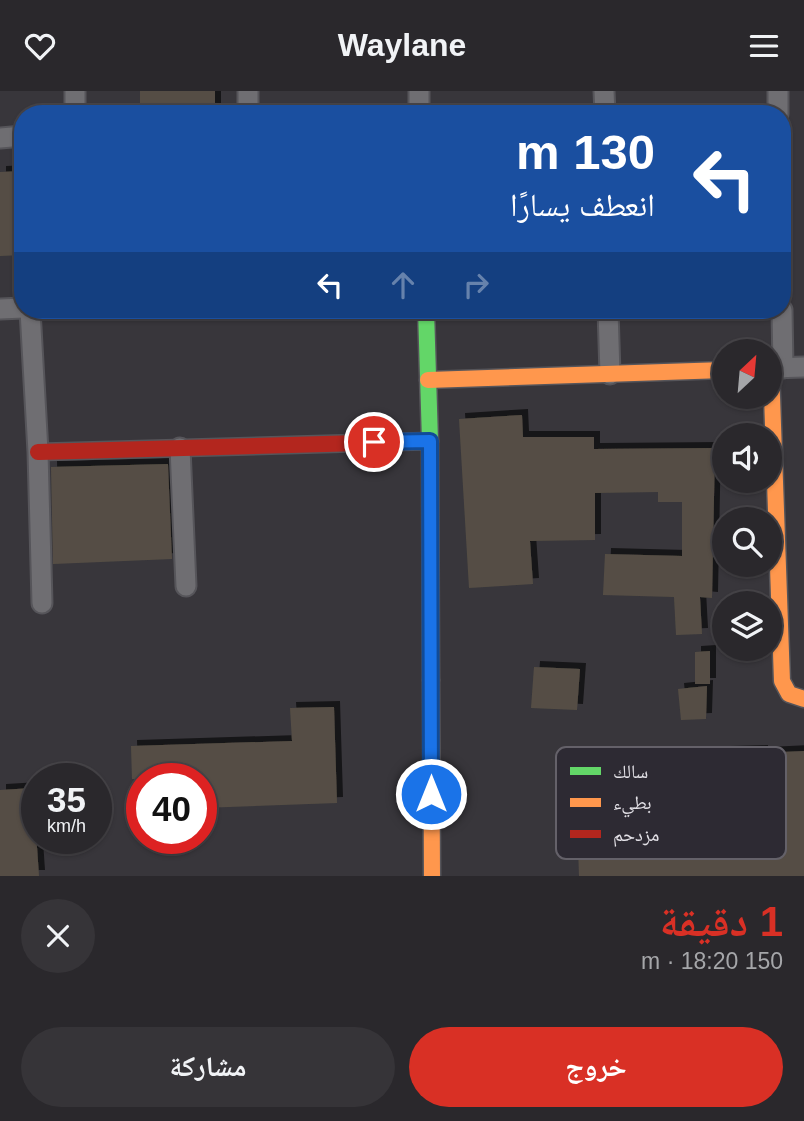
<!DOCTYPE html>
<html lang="ar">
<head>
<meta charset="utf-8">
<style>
	body { margin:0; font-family:Helvetica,"Noto Naskh Arabic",sans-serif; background:#363438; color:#f1f3f6; direction:rtl; height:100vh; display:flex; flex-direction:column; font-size:26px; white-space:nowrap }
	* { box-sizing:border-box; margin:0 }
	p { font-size:23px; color:#a5a6a9 }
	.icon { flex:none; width:38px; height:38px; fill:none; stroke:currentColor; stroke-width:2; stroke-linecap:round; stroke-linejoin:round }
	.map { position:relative; height:785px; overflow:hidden; direction:ltr }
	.drawer { display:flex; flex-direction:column; background:#2a282c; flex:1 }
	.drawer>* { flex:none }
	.guide { position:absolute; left:14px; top:14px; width:777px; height:214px; border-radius:28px; box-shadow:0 2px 5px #0004,0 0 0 2px #464448; direction:rtl; background:#1a4fa0; color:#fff; overflow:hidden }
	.needle { width:46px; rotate:26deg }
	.controls { position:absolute; left:712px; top:248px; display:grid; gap:14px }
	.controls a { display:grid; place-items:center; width:70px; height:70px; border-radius:50%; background:#2a282c; box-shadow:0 2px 5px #0004,0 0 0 2px #464448; font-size:35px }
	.speed { position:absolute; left:21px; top:672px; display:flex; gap:14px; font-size:35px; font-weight:700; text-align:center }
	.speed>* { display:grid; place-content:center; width:91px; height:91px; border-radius:50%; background:#2a282c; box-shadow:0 2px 5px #0004,0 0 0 2px #464448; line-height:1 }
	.speed small { font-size:18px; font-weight:400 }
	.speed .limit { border:10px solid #d22; background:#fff; color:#111 }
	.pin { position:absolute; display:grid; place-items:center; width:60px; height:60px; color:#fff; margin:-30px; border:4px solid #fff; border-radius:50%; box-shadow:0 2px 7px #0007 }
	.me { position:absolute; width:77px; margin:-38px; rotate:0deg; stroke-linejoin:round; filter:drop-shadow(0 0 5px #0008) }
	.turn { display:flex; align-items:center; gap:24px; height:147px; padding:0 21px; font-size:32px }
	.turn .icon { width:91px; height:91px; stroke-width:2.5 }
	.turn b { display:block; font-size:49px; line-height:60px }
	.lanes { display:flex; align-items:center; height:66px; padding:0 21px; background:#0003; justify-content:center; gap:35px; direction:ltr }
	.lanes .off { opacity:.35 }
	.round { display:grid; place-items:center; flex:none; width:74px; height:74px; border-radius:37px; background:#363438 }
	.overview { display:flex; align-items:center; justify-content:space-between; height:119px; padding:0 21px }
	h1 { font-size:42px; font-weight:700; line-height:52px; color:#d93025 }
	.cta { display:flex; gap:14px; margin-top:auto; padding:14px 21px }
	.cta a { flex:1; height:80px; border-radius:42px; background:#d93025; color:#fff; font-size:28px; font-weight:700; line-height:80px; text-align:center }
	.cta a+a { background:#363438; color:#f1f3f6 }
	header { display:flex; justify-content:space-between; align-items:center; height:91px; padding:0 21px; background:#2a282c; font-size:32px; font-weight:700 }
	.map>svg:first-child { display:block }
</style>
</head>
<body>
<header><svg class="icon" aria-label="menu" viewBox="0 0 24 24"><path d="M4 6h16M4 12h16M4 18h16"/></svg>Waylane<svg class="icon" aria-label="heart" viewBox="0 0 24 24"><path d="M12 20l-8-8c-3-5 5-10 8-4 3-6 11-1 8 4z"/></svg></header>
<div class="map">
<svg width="804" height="785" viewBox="0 0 804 785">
	<defs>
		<filter id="shadow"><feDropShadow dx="6" dy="-6" stdDeviation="0" flood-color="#0009"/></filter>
	</defs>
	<rect width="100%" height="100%" fill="#38363b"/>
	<g fill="#554e44" filter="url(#shadow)">
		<polygon points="140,0 215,0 215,18 140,17"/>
		<polygon points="23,80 23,164 0,165 0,81"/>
		<polygon points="522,324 523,346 594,346 594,358 715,357 712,507 700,506 702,543 676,544 674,506 603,504 605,463 682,465 682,411 658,411 658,401 595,402 595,449 530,450 533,493 469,497 459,328"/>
		<polygon points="168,373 172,468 53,473 51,376"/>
		<polygon points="710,560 710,593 695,593 695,561"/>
		<polygon points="534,576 580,578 577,619 531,617"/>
		<polygon points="707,595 706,628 681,629 678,598"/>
		<polygon points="334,616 337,712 201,717 201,688 132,688 131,655 292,650 290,617"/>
		<polygon points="762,660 762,662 804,660 804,785 579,785 575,665"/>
		<polygon points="33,697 39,785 0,785 0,699"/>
	</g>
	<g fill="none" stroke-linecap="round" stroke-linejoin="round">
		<defs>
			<g id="street">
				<polyline points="75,0 75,23"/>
				<polyline points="248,0 248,23"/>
				<polyline points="419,0 419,23"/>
				<polyline points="604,0 605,23"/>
				<polyline points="778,0 778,23"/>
				<polyline points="0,47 23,45"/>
				<polyline points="0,218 23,217"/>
				<polyline points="30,219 38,361 42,512"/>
				<polyline points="608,219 610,283"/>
				<polyline points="782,219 783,277"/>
				<polyline points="771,277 804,276"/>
				<polyline points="180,357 186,495"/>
			</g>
			<polyline id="fast" points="426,219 430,350 431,589"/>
			<g id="slow">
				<polyline points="771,277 782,590 789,603 804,608"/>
				<polyline points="428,289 724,279"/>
				<polyline points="431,589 432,785"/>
			</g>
			<polyline id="jam" points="38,361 430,350"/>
		</defs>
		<use href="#street" stroke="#56555a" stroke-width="23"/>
		<use href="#fast" stroke="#56555a" stroke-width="19"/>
		<use href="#slow" stroke="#56555a" stroke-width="19"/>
		<use href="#jam" stroke="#56555a" stroke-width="19"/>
		<use href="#street" stroke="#6f6e72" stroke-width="19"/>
		<use href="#fast" stroke="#63d668" stroke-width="16"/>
		<use href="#slow" stroke="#ff974d" stroke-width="16"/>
		<use href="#jam" stroke="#b3261e" stroke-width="16"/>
	</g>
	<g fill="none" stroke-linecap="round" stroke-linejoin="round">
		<defs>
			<polyline id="route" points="374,351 430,350 431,703"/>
		</defs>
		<use href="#route" stroke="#114b97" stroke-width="18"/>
		<use href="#route" stroke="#1a73e8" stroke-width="12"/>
	</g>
	<rect x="556" y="656" width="230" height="112" rx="10" fill="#2d2a33" stroke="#646169" stroke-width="2"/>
	<rect x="570" y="676" width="31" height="8" fill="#63d668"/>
	<rect x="570" y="707" width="31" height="9" fill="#ff974d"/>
	<rect x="570" y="739" width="31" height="8" fill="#b3261e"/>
	<g font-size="19" fill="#e3e1e7">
		<text x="613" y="687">سالك</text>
		<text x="613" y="718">بطيء</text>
		<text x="613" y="750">مزدحم</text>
	</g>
</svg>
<div class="controls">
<a><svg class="needle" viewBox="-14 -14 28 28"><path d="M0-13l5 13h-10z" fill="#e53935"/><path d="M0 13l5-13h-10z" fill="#a5a6a9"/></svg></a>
<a><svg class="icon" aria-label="sound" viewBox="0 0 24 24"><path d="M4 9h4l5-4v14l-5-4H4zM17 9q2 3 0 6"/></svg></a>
<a><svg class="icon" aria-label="search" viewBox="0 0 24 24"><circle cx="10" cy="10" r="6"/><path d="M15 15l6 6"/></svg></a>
<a><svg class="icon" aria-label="layers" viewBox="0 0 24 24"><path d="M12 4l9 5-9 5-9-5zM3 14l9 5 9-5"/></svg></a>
</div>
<div class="speed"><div>35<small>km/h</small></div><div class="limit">40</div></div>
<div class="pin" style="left:374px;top:351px;background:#d93025"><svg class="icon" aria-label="arrive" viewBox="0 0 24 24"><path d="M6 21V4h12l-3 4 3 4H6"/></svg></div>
<svg class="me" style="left:431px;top:703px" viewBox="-20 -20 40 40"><circle r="17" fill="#1a73e8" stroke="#fff" stroke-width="3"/><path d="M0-11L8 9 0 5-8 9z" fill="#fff"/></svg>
<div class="guide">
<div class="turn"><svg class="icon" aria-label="left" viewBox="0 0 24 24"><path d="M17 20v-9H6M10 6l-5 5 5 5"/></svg><div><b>130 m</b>انعطف يسارًا</div></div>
<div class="lanes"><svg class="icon" aria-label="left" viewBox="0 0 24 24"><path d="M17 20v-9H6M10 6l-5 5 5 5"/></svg><svg class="icon off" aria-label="ahead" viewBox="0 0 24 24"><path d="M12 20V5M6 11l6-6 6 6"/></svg><svg class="icon off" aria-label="right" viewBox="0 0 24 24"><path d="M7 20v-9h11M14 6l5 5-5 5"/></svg></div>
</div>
</div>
<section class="drawer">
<div class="overview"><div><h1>1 دقيقة</h1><p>150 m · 18:20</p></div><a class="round"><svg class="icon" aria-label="close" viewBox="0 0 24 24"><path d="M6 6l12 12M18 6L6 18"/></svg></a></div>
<div class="cta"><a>خروج</a><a>مشاركة</a></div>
</section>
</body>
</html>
